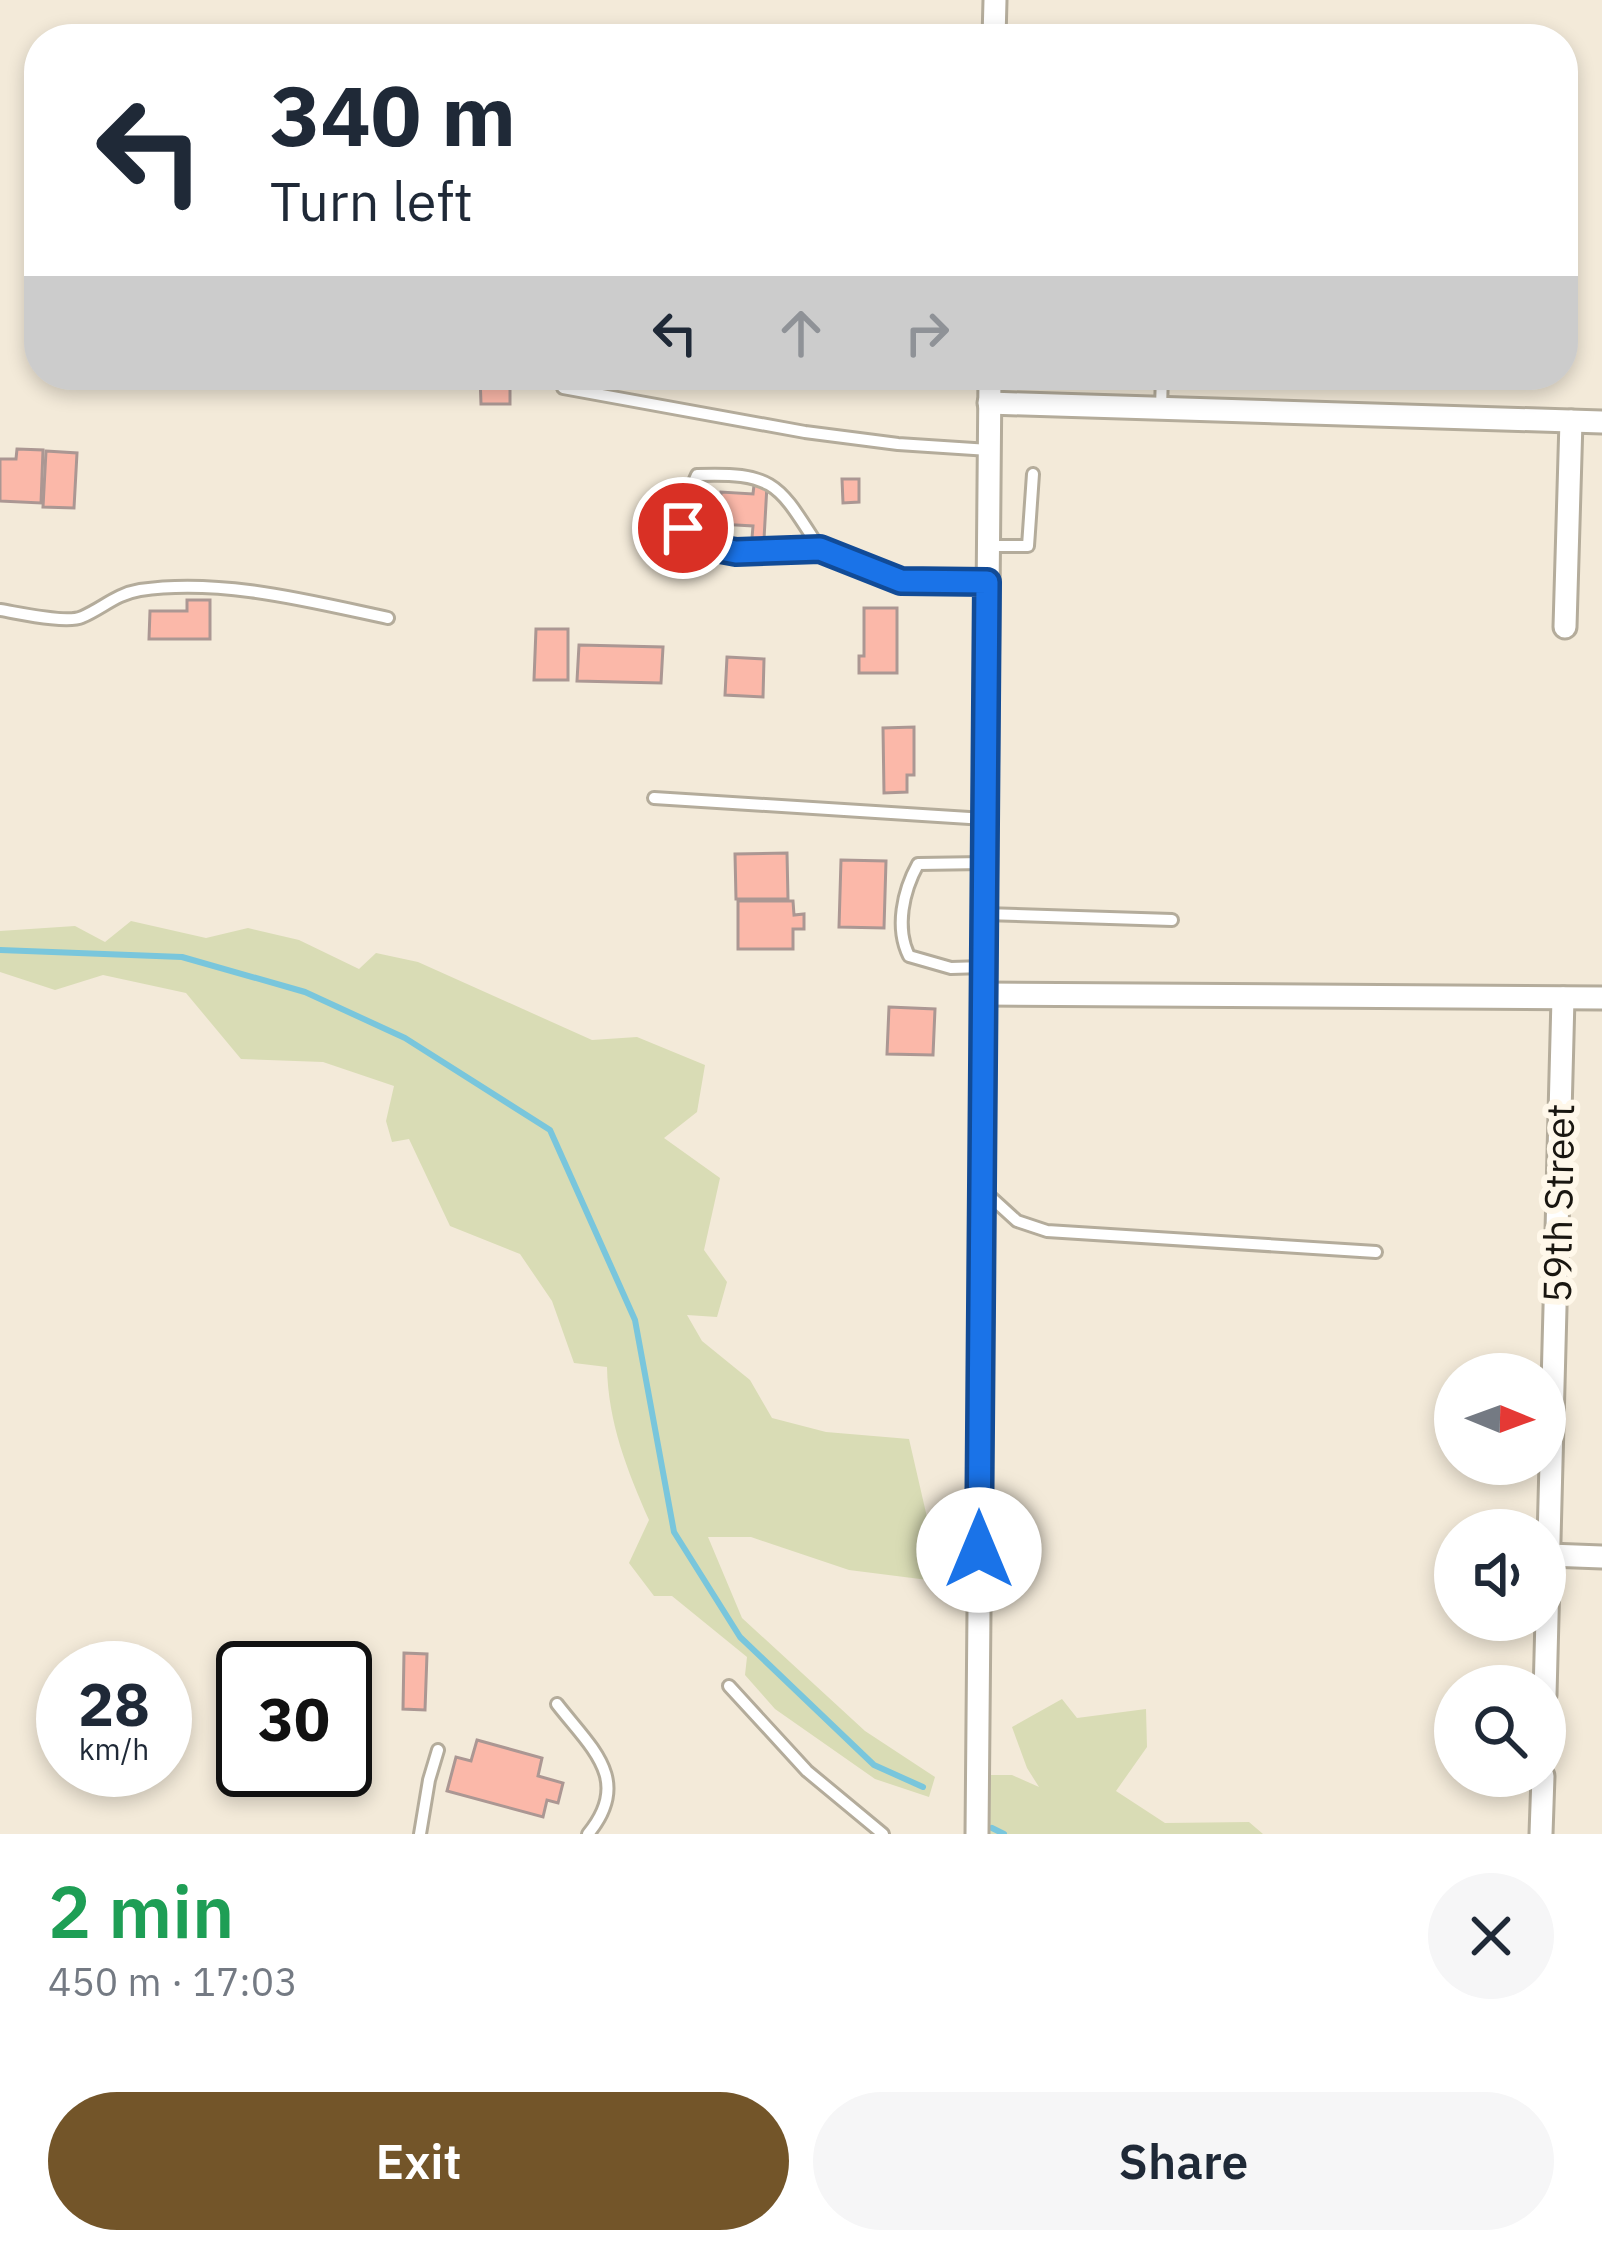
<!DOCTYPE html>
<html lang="en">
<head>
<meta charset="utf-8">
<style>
	body { margin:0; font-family:"IBM Plex Sans",sans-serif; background:#f6f6f7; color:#1f2937; height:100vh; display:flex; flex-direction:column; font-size:45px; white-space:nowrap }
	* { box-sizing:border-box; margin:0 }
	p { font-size:39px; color:#747a83 }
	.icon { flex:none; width:66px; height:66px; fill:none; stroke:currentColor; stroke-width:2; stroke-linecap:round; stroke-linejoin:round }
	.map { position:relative; height:1834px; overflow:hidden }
	.details { display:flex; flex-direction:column; background:#fff; flex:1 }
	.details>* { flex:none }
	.banner { position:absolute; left:24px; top:24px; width:1554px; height:366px; border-radius:48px; box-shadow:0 6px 18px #0003; background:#fff; color:#1f2937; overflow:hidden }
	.needle { width:78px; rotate:91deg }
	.buttons { position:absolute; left:1434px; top:1353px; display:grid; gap:24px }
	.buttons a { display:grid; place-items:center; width:132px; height:132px; border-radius:50%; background:#fff; box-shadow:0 6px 18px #0003; font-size:60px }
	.speed { position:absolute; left:36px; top:1641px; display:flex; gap:24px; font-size:60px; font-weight:700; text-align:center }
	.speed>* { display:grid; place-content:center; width:156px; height:156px; border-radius:50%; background:#fff; box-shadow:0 6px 18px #0003; line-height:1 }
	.speed small { font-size:30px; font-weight:400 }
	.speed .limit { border:6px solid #111; border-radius:18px; background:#fff; color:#111 }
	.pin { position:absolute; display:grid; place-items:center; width:102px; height:102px; color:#fff; margin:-51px; border:6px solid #fff; border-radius:50%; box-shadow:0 3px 12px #0007 }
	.me { position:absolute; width:132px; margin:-66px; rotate:0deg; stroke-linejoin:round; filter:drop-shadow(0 0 9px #0008) }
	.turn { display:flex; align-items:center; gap:42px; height:252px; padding:0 48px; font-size:54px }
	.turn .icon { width:156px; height:156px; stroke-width:2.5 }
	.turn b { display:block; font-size:84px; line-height:102px }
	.lanes { display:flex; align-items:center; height:114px; padding:0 48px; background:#0003; justify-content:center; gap:60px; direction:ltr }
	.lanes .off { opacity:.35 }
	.round { display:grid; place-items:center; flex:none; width:126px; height:126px; border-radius:63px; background:#f6f6f7 }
	.summary { display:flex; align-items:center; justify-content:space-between; height:204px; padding:0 48px }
	h1 { font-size:72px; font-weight:600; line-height:90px; color:#1e9e55 }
	.cta { display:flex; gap:24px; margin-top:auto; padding:24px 48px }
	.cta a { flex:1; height:138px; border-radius:72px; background:#735529; color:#fff; font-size:48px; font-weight:600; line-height:138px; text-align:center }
	.cta a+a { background:#f6f6f7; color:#1f2937 }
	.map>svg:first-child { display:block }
</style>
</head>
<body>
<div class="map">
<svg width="1602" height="1834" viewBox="0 0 1602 1834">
	<rect width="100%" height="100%" fill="#f3ead9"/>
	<g fill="#d9dcb5">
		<path d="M131,921l75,17 42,-10 51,12 60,29 17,-16 42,9 174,78 45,-3 68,28 -8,47 -33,26 56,40 -16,72 23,32 -10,35 -30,-2 15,26 48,39 22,38 54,14 83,7 20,87 -1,54 -79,-10 -98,-33h-43l34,81 123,113 70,46 -6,20 -54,-18 -100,-70 -30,-34 2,-18 -75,-61h-18l-25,-33 20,-43c-22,-50 -41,-98 -42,-153l-33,-4 -22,-62 -32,-47 -70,-28 -41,-87 -17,3 -6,-21 8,-35 -71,-24 -82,-3 -55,-66 -83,-18 -48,15 -55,-18v-41l75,-5 30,16z"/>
		<polygon points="1062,1699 1077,1718 1146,1709 1147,1747 1116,1791 1165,1823 1249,1822 1263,1834 977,1834 977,1775 1012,1775 1039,1787 1027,1768 1012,1727"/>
	</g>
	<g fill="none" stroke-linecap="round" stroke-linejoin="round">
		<g stroke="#79c6dc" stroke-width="6">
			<polyline points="0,950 182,957 305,992 405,1038 550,1130 635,1320 674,1532 740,1637 874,1765 923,1787"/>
			<polyline points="992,1828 1004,1834"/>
		</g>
	</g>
	<g fill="#fbb8a9" stroke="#ab9793" stroke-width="3">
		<polygon points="480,375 510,375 510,404 481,404"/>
		<polygon points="17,449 43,450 41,503 0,501 0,459 16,459"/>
		<polygon points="46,451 77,453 74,508 43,507"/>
		<polygon points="842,479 859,479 859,502 843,503"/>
		<polygon points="754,485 767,485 764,539 752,538 753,526 719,524 719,534 696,533 697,513 720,514 721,492 753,494"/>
		<polygon points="187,600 210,600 210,639 149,639 150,611 187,611"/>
		<polygon points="864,608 897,608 897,673 859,673 859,656 864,656"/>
		<polygon points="536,629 568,629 568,680 534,680"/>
		<polygon points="579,645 663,647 661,683 577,681"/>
		<polygon points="727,657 764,659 763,697 725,695"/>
		<polygon points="914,727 914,775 907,775 907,792 884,793 883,728"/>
		<polygon points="787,853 788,899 736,899 735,854"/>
		<polygon points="841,860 886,861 884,928 839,927"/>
		<polygon points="738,901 793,901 794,915 804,914 804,929 793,929 793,949 738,949"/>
		<polygon points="889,1007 935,1009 933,1055 887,1054"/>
		<polygon points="404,1653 427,1654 425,1710 403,1709"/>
		<polygon points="477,1740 542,1758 538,1776 563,1783 558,1803 547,1800 543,1817 447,1791 456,1757 471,1761"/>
	</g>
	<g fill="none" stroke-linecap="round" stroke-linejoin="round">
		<defs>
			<g id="service">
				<polyline points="563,388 805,432 898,444 989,450"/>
				<polyline points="1161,408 1162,375"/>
				<polyline points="988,546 1028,546 1033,474"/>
				<path d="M820,549c-41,-63 -43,-77 -123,-74l-12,27 -2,26 16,17 37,7 84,-3 81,32 86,1"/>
				<path d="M0,610c19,3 67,14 82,7 21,-9 34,-23 58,-27 81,-12 169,11 248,28"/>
				<polyline points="654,798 985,819"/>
				<polyline points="984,914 1172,920"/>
				<path d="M984,967l-33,1 -42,-12c-14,-28 -6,-65 9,-92l66,-1"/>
				<polyline points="984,1191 1017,1221 1047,1231 1376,1252"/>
				<polyline points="729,1686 807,1771 883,1834"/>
				<path d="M557,1704c34,44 76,76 31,130"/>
				<polyline points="420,1834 429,1780 438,1750"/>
			</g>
			<g id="minor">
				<polyline points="994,39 995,0"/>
				<polyline points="989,403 1602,422"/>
				<polyline points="1565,627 1571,421"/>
				<polyline points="983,994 1602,998"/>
				<polyline points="1549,1555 1602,1557"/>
				<polyline points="1545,1695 1563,998"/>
				<polyline points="977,1834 990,375"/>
				<polyline points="1541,1834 1543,1776"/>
			</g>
		</defs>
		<use href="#service" stroke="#b4ac9b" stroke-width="16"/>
		<use href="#minor" stroke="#b4ac9b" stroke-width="27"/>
		<use href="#service" stroke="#fff" stroke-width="10"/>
		<use href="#minor" stroke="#fff" stroke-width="21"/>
	</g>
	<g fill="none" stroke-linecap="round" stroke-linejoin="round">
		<defs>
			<polyline id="route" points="683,528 698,545 736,552 820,549 901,581 987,582 979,1550"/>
		</defs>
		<use href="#route" stroke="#114b97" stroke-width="30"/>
		<use href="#route" stroke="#1a73e8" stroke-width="21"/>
	</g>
	<g text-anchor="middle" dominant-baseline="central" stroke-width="12" stroke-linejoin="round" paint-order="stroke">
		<g font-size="39" fill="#191610" stroke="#fff8ea">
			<text transform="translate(1558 1203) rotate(-89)">59th Street</text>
		</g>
	</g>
</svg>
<div class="buttons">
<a><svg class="needle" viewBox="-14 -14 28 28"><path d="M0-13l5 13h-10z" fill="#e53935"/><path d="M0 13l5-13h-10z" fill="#747a83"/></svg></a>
<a><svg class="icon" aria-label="sound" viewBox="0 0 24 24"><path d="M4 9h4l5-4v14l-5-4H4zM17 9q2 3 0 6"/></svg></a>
<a><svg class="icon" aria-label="search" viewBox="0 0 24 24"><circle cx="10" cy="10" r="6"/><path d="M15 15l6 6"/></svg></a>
</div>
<div class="speed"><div>28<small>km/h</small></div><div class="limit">30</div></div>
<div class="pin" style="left:683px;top:528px;background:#d93025"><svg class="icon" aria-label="arrive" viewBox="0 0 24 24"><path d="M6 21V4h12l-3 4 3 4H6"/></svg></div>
<svg class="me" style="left:979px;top:1550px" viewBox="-20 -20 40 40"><circle r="19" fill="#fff"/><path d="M0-13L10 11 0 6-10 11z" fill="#1a73e8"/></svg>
<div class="banner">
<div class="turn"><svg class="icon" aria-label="left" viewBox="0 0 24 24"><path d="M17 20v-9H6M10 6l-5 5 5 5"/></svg><div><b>340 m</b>Turn left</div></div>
<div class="lanes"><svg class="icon" aria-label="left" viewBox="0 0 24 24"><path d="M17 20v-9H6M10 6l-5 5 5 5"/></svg><svg class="icon off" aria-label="ahead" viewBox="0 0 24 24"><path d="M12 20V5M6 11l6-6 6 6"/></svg><svg class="icon off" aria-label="right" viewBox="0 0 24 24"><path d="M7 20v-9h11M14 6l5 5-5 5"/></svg></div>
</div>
</div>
<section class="details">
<div class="summary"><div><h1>2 min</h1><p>450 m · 17:03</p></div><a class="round"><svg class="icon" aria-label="close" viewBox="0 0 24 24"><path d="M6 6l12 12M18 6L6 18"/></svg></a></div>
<div class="cta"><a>Exit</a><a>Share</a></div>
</section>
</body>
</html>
